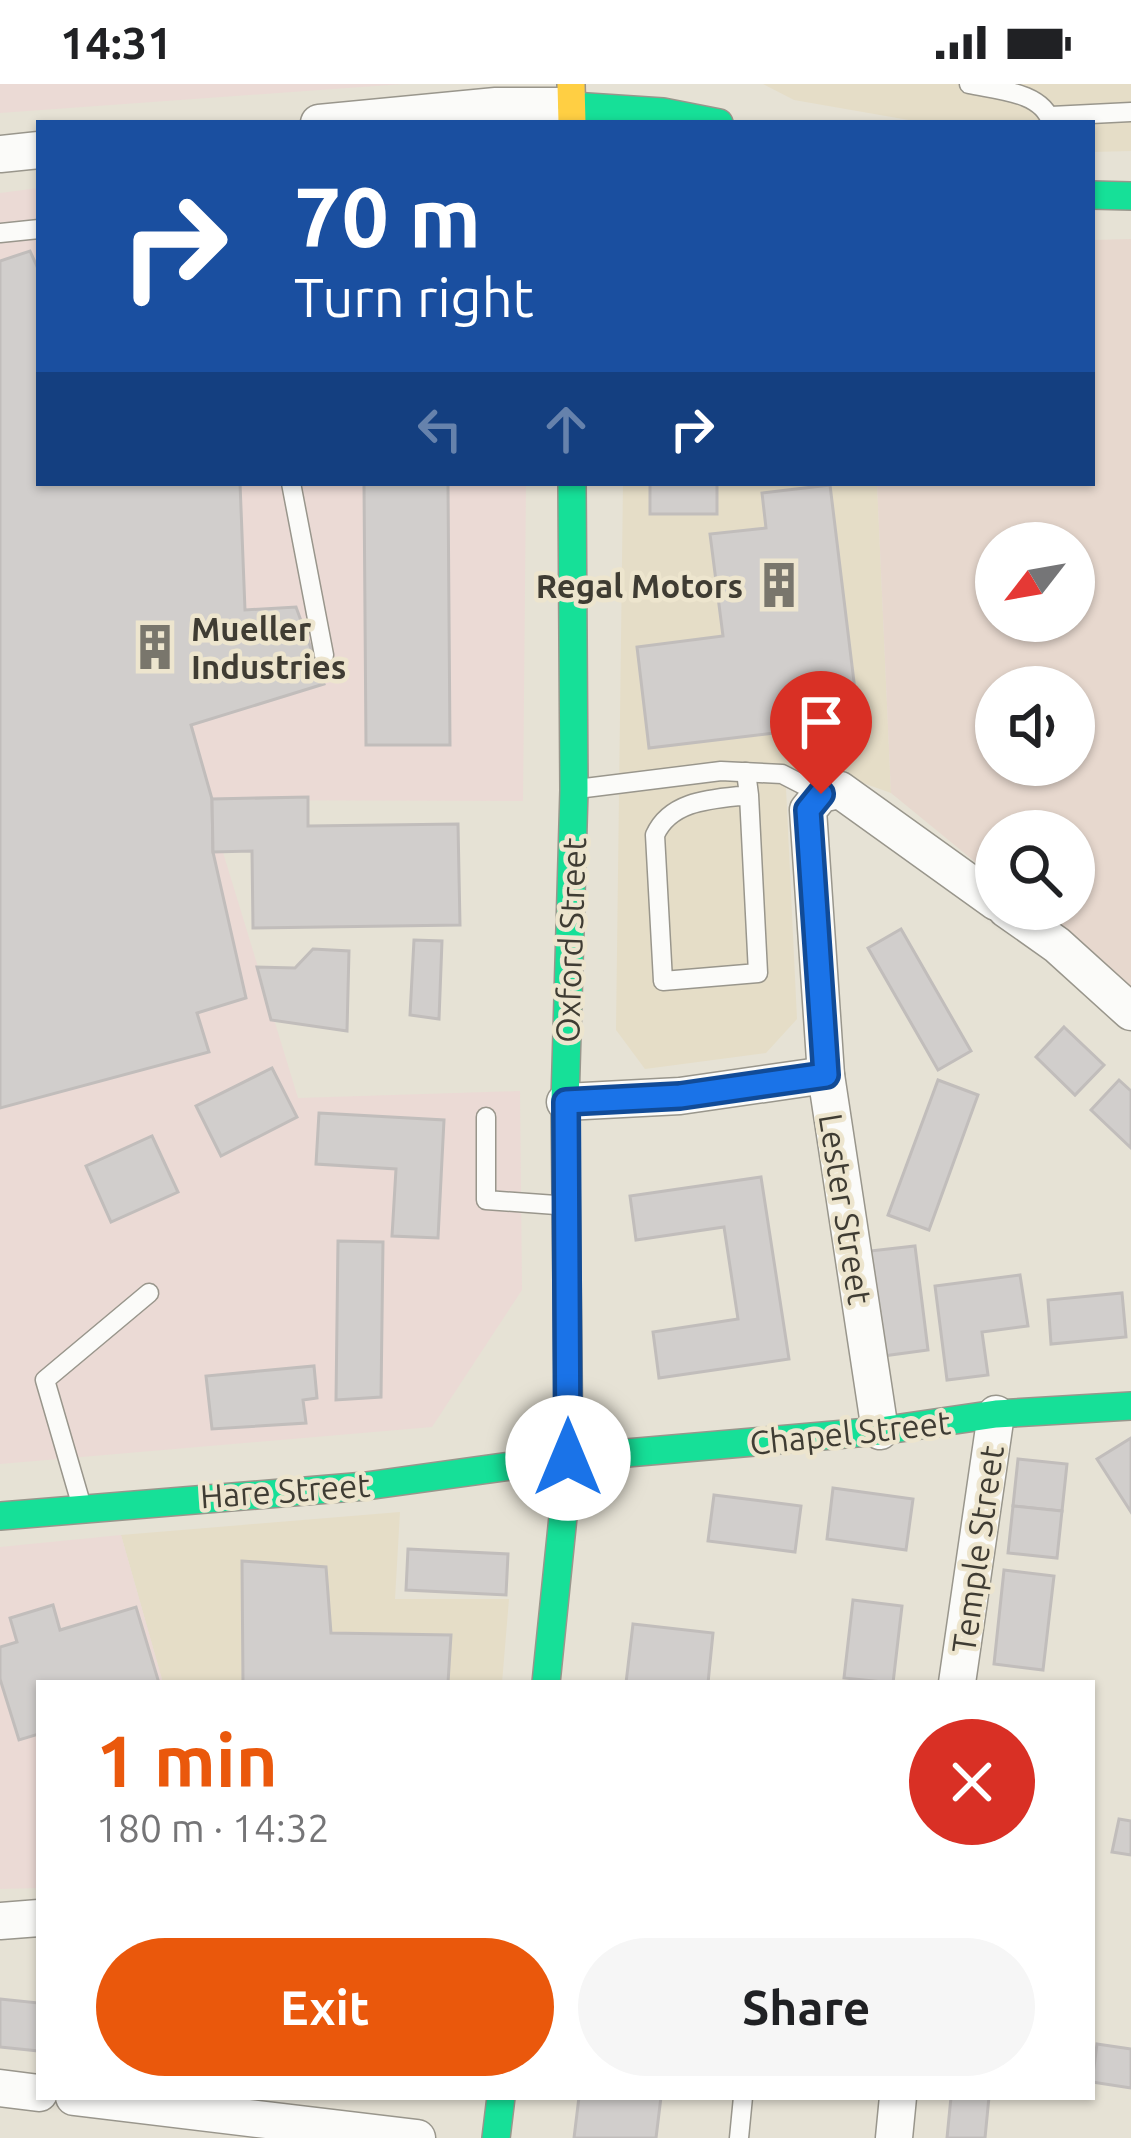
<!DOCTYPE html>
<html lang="en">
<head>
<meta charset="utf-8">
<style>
	body { margin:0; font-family:Ubuntu,sans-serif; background:#f6f6f6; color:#202124; height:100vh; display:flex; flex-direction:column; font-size:45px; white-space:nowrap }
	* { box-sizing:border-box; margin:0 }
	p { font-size:39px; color:#757577 }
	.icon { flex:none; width:66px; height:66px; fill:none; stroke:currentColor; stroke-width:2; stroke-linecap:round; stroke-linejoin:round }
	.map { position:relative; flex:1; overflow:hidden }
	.side { position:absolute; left:36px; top:1596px; width:1059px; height:420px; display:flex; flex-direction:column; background:#fff; border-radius:0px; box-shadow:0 3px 9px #0004 }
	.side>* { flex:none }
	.top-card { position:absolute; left:36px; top:36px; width:1059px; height:366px; border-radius:0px; box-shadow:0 3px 9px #0004; background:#1a4fa0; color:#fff; overflow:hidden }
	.needle { width:78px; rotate:239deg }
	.tools { position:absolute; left:975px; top:438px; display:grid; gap:24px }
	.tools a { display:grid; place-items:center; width:120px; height:120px; border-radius:50%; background:#fff; box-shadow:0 3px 9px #0004; font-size:60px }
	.pin { position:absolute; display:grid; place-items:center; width:102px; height:102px; color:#fff; margin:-123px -51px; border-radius:50% 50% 50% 0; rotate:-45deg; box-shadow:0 0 12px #0007 }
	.pin .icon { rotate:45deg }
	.me { position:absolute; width:132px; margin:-66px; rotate:0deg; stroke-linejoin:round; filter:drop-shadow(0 0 9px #0008) }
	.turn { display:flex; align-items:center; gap:42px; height:252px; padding:0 60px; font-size:54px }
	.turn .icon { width:156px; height:156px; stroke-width:2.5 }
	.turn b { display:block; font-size:84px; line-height:102px }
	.lanes { display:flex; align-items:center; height:114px; padding:0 60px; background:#0003; justify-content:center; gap:60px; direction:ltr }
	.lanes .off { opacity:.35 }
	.round { display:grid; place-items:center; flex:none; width:126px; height:126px; border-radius:63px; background:#f6f6f6 }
	.summary { display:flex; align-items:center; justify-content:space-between; height:204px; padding:0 60px }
	h1 { font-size:72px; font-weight:600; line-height:90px; color:#ea580c }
	.cta { display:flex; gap:24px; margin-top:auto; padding:24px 60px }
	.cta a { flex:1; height:138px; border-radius:72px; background:#ea580c; color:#fff; font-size:48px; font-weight:600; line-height:138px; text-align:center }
	.cta a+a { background:#f6f6f6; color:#202124 }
	.status { display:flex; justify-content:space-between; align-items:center; height:84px; padding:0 60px; background:#fff; direction:ltr }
	.status svg { height:33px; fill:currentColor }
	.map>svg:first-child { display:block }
</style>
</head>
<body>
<div class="status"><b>14:31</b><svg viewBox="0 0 49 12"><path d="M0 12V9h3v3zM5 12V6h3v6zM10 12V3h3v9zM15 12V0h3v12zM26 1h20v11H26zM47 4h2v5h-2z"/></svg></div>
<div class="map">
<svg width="1131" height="2054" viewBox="0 0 1131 2054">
	<rect width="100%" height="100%" fill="#e6e2d5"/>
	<g fill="#e5ddc7">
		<polygon points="763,0 1131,0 1131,67 1092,68 1092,39 926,39 794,16"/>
		<polygon points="623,399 877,399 891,709 818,683 786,704 797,935 766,969 645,985 616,946"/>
		<polygon points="400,1428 395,1515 509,1515 502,1599 163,1599 121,1451"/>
	</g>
	<g fill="#ebdad5">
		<polygon points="0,0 403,0 0,29"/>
		<polygon points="39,104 39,399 526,399 523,717 207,716 298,1014 520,1007 522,1206 432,1343 0,1380 0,109"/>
		<polygon points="121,1451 163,1599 39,1599 39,1804 0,1805 0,1463"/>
	</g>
	<path fill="#e7d8ce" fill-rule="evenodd" d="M1131,155v755l-98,-85h41v-78h-78v48l-105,-86 -14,-310h215v-243zM996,459h78v78h-78zM996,603h78v78h-78z"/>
	<g fill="#d1cecc" stroke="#c1bdbb" stroke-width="3">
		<polygon points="30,167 39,187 39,399 240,399 245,526 296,523 324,600 191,641 212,715 213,768 246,914 197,929 209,968 0,1024 0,177"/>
		<polygon points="364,399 448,399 450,661 366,661"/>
		<rect x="650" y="399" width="67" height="31"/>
		<polygon points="830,401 859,639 649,664 637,563 723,552 710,450 766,444 762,409"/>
		<polygon points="308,713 308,742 458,740 460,841 253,844 252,767 213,768 212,715"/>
		<polygon points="901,845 971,967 938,986 868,864"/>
		<polygon points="414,856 442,857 439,935 410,931"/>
		<polygon points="313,865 349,867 347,947 271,936 257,883 295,884"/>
		<polygon points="1064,943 1104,981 1075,1011 1036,973"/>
		<polygon points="272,984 297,1033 221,1072 196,1022"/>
		<polygon points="938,996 978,1011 929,1146 888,1131"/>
		<polygon points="1119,996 1131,1007 1131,1064 1091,1026"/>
		<polygon points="319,1029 444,1036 438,1154 392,1152 396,1085 316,1080"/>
		<polygon points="152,1052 178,1108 111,1138 86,1082"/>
		<polygon points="761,1093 789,1275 659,1294 653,1248 738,1235 724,1143 636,1156 630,1112"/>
		<polygon points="338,1157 383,1158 381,1313 336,1316"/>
		<polygon points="915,1162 928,1266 883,1272 870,1167"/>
		<polygon points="1020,1191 1028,1242 982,1248 988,1291 947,1296 935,1202"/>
		<polygon points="1122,1209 1126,1253 1051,1260 1048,1216"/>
		<polygon points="314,1282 317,1314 303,1316 306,1339 212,1345 206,1292"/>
		<polygon points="1131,1354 1131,1428 1097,1375"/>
		<polygon points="1018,1375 1067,1380 1062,1427 1013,1422"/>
		<polygon points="833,1404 913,1415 906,1466 827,1455"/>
		<polygon points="714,1411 801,1422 795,1468 708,1457"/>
		<polygon points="1013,1422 1062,1427 1057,1474 1008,1469"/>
		<polygon points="408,1465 508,1470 506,1511 406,1506"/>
		<polygon points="242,1477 326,1483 331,1549 451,1551 448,1599 243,1599"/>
		<polygon points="1004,1486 1054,1492 1043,1586 994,1580"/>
		<polygon points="853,1516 902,1522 893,1599 844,1594"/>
		<polygon points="53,1521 60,1546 136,1523 159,1599 39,1599 39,1650 19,1656 0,1595 0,1563 17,1558 10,1534"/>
		<polygon points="633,1540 713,1549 708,1599 626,1599"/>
		<polygon points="1119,1735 1131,1737 1131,1771 1112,1768"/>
		<polygon points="0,1915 39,1919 39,1967 0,1963"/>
		<polygon points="1097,1960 1131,1965 1131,2004 1092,1998"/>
		<polygon points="579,2013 661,2013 656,2054 574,2054"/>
		<polygon points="951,2013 989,2013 985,2054 947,2054"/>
	</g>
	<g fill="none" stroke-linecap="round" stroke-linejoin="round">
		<defs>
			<g id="lane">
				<path d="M969,0c28,6 75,8 82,39"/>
				<polyline points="1051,32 1131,28"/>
				<polyline points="0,149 39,145"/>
				<polyline points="291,399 324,571"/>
				<path d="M746,688l3,23 9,178 -95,8 -8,-146c16,-36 60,-36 94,-40"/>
				<polyline points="585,704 721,687 782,690 821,710"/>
				<polyline points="486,1033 486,1116 556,1121"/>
				<polyline points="82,1423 45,1296 149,1209"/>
				<polyline points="739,2054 743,2013"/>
			</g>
			<g id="street">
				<polyline points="319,39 496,22 572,22"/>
				<polyline points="0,70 39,66"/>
				<polyline points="1006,825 1057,861 1131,928"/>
				<polyline points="565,1018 680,1012 826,991"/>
				<polyline points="880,1347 826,991 808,726 821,710 840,706 996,818"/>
				<polyline points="957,1599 996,1330"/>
				<polyline points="0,1837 39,1834"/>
				<polyline points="0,2004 39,2009"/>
				<polyline points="74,2013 417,2054"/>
				<polyline points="894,2054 898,2013"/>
			</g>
			<g id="fast">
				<polyline points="572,22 663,28 719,39"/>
				<polyline points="1092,111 1131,112"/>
				<polyline points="0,1432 366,1402 569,1374 880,1347 996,1330 1131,1322"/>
				<polyline points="546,1599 569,1374 565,1018 574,706 572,399"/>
				<polyline points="496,2054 501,2013"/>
			</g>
			<polyline id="slow" points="571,0 572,39"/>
		</defs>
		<use href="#lane" stroke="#99968c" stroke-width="21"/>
		<use href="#street" stroke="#99968c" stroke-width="39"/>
		<use href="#fast" stroke="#99968c" stroke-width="30"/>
		<use href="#slow" stroke="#99968c" stroke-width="30"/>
		<use href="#lane" stroke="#fbfbf9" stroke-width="18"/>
		<use href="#street" stroke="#fbfbf9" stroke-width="36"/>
		<use href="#fast" stroke="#16e098" stroke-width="27"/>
		<use href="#slow" stroke="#ffcf43" stroke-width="27"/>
	</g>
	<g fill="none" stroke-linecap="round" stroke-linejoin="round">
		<defs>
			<polyline id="route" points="568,1374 566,1018 680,1012 826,991 808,726 821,710"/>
		</defs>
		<use href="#route" stroke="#114b97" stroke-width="30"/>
		<use href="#route" stroke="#1a73e8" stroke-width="21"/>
	</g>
	<defs>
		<symbol id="building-bare" viewBox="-9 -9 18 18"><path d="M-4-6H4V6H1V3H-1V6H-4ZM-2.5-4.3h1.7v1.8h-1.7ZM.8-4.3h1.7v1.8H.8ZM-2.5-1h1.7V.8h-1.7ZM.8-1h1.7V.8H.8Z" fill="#79766c" stroke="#ede5ce" stroke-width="2.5" paint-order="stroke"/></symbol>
	</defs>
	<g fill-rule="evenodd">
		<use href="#building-bare" x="746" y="468" width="66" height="66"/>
		<use href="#building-bare" x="122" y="530" width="66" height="66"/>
	</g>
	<g text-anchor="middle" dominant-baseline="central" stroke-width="9" stroke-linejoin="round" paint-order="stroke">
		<g font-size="33" font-weight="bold" fill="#3f3c33" stroke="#ede5ce" text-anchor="end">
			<text x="743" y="501">Regal Motors</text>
			<text x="191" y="544" text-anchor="start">Mueller<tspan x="191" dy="38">Industries</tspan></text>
		</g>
		<g font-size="33" fill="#3f3c33" stroke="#ede5ce">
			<text transform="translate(570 856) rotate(-88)">Oxford Street</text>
			<text transform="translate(846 1125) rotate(81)">Lester Street</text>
			<text transform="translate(850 1348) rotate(-6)">Chapel Street</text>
			<text transform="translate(285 1406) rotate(-4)">Hare Street</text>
			<text transform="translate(977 1465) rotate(-82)">Temple Street</text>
		</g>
	</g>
</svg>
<div class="tools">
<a><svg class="needle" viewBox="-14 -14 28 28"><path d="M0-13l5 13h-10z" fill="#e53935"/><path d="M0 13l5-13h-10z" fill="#757577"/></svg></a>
<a><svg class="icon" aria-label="sound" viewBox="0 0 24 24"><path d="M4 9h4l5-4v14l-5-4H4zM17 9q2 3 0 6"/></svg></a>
<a><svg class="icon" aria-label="search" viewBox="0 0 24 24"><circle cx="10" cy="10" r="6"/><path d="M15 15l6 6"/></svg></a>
</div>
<div class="pin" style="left:821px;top:710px;background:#d93025"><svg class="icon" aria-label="arrive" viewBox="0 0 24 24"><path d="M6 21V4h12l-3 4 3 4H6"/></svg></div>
<svg class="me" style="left:568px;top:1374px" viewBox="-20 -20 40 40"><circle r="19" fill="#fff"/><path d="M0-13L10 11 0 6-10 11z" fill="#1a73e8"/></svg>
<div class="top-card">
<div class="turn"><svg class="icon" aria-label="right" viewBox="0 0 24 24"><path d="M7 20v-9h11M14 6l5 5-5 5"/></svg><div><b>70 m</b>Turn right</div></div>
<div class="lanes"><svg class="icon off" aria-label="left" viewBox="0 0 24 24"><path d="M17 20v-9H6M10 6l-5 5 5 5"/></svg><svg class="icon off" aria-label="ahead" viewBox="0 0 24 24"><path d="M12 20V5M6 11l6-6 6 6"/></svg><svg class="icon" aria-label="right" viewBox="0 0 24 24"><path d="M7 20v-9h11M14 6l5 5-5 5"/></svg></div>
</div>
<section class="side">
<div class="summary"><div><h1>1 min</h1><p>180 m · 14:32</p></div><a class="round" style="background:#d93025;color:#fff"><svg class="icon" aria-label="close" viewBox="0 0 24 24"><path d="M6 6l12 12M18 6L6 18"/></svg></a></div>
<div class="cta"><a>Exit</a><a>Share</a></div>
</section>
</div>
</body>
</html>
